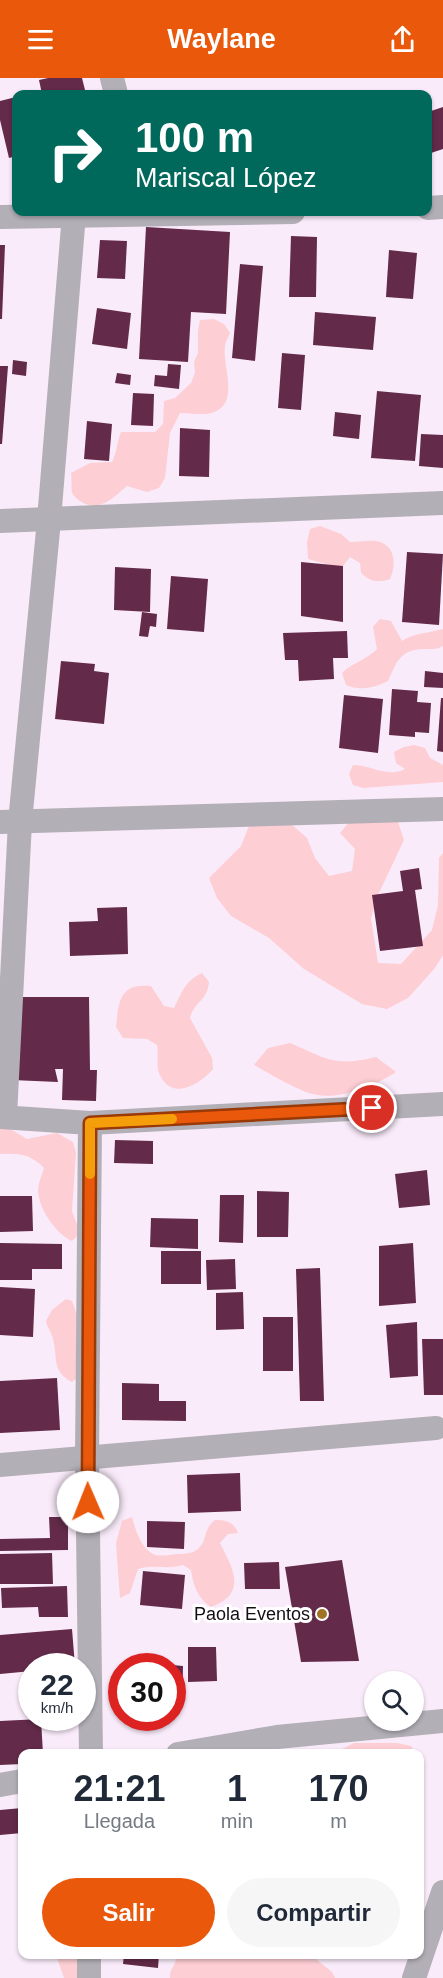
<!DOCTYPE html>
<html lang="es">
<head>
<meta charset="utf-8">
<style>
	body { margin:0; font-family:Arial,sans-serif; background:#f6f6f7; color:#1f2937; height:100vh; display:flex; flex-direction:column; font-size:22px; white-space:nowrap }
	* { box-sizing:border-box; margin:0 }
	p { font-size:20px; color:#747a83 }
	.icon { flex:none; width:33px; height:33px; fill:none; stroke:currentColor; stroke-width:2; stroke-linecap:round; stroke-linejoin:round }
	.map { position:relative; flex:1; overflow:hidden }
	.side { position:absolute; left:18px; top:1671px; width:406px; height:210px; display:flex; flex-direction:column; background:#fff; border-radius:12px; box-shadow:0 2px 4px #0004 }
	.side>* { flex:none }
	.hud { position:absolute; left:12px; top:12px; width:420px; height:126px; border-radius:12px; box-shadow:0 2px 4px #0004; background:#00695c; color:#fff; overflow:hidden }
	.buttons { position:absolute; left:364px; top:1593px; display:grid; gap:12px }
	.buttons a { display:grid; place-items:center; width:60px; height:60px; border-radius:50%; background:#fff; box-shadow:0 2px 4px #0004; font-size:30px }
	.speed { position:absolute; left:18px; top:1575px; display:flex; gap:12px; font-size:30px; font-weight:700; text-align:center }
	.speed>* { display:grid; place-content:center; width:78px; height:78px; border-radius:50%; background:#fff; box-shadow:0 2px 4px #0004; line-height:1 }
	.speed small { font-size:15px; font-weight:400 }
	.speed .limit { border:9px solid #d22; background:#fff; color:#111 }
	.pin { position:absolute; display:grid; place-items:center; width:51px; height:51px; color:#fff; margin:-26px; border:3px solid #fff; border-radius:50%; box-shadow:0 2px 6px #0007 }
	.me { position:absolute; width:66px; margin:-33px; rotate:359deg; stroke-linejoin:round; filter:drop-shadow(0 0 4px #0008) }
	.turn { display:flex; align-items:center; gap:21px; height:126px; padding:0 24px; font-size:27px }
	.turn .icon { width:78px; height:78px; stroke-width:2.5 }
	.turn b { display:block; font-size:42px; line-height:51px }
	.eta { display:flex; justify-content:space-evenly; align-items:center; height:102px; text-align:center }
	.eta b { font-size:36px; font-weight:700; line-height:42px }
	.primary-button { display:flex; gap:12px; margin-top:auto; padding:12px 24px }
	.primary-button a { flex:1; height:69px; border-radius:36px; background:#ea580c; color:#fff; font-size:24px; font-weight:700; line-height:69px; text-align:center }
	.primary-button a+a { background:#f6f6f7; color:#1f2937 }
	header { display:flex; justify-content:space-between; align-items:center; height:78px; padding:0 24px; background:#ea580c; color:#fff; font-size:27px; font-weight:700 }
	.map>svg:first-child { display:block }
</style>
</head>
<body>
<header><svg class="icon" aria-label="menu" viewBox="0 0 24 24"><path d="M4 6h16M4 12h16M4 18h16"/></svg>Waylane<svg class="icon" aria-label="share" viewBox="0 0 24 24"><path d="M12 15V3M7 8l5-5 5 5M5 13v7h14v-7"/></svg></header>
<div class="map">
<svg width="443" height="1900" viewBox="0 0 443 1900">
	<rect width="100%" height="100%" fill="#faebfa"/>
	<g fill="#fdced3">
		<path d="M214,241l10,5 6,9c-2,5 -5,9 -5,14 -3,19 15,55 -11,65 -10,4 -23,1 -34,1l-10,20 -5,45 -6,10 -12,4 -20,-6c-13,11 -28,27 -45,16 -4,-2 -9,-6 -10,-10 -1,-5 0,-13 -1,-19l19,-10 22,-1c5,-10 5,-20 9,-30h34l8,-8 1,-23 11,-3 16,-15 4,-10 -1,-11 4,-9v-22l2,-11z"/>
		<path d="M320,448l21,8 9,8c8,0 17,-2 25,-1 20,2 22,23 15,38 -12,4 -19,3 -29,-6l-1,-10 -10,-6 -7,9h-10l-25,-7 -1,-17 3,-13z"/>
		<path d="M380,541l11,2 11,20c12,-8 27,-8 41,-12v17c-6,4 -12,3 -19,3 -24,1 -27,12 -36,32 -14,7 -28,10 -42,4l-4,-12c10,-10 24,-13 35,-24l-4,-22z"/>
		<path d="M414,667l11,3 5,10 13,7v17l-80,6 -10,-3 -4,-11 4,-9c18,0 34,13 52,4l-9,-6 -2,-11 10,-5z"/>
		<polygon points="354,738 397,741 404,762 377,819 371,840 378,885 401,886 432,852 438,827 439,780 443,775 443,877 435,890 408,920 387,931 362,926 304,891 269,860 231,838 217,820 209,800 241,768 251,743 291,746 307,760 315,780 329,798 352,793 355,771 340,755"/>
		<path d="M202,895l7,9c-2,20 -14,18 -19,36l22,40 1,11c-14,16 -42,33 -54,4 -3,-6 0,-19 -2,-28l-10,-6 -24,-1 -7,-11c3,-26 3,-44 35,-41l13,20 10,2c8,-16 11,-27 28,-35z"/>
		<path d="M290,965c37,16 45,24 86,14l20,15c-21,14 -58,29 -83,22 -15,-3 -44,-21 -59,-29l14,-17z"/>
		<path d="M0,1048l7,1 20,12 30,-6 16,9 3,11 -4,58 8,22 -8,8c-16,-7 -33,-32 -34,-50 0,-7 4,-16 6,-23 -13,-14 -25,-15 -44,-14z"/>
		<path d="M66,1221l6,2 5,14v63l-5,4c-21,-11 -14,-25 -19,-43 -1,-6 -6,-12 -7,-18l6,-11z"/>
		<path d="M132,1439c3,12 9,31 21,37 6,3 17,1 24,0 7,0 16,0 22,-6 9,-9 3,-17 16,-28 11,0 19,2 23,13l-10,1 -8,9c13,26 28,50 -9,64 -13,-8 -18,-22 -20,-37l-8,-5c-16,5 -28,-1 -45,4l-8,24 -10,5 -4,-55 6,-22z"/>
		<polygon points="354,1665 397,1665 411,1668 415,1675 334,1675"/>
		<path d="M310,1876l22,18 3,6h-165c-1,-10 7,-12 6,-23z"/>
		<polygon points="56,1877 86,1877 85,1900 64,1900"/>
	</g>
	<g fill="#632a49">
		<polygon points="48,0 82,0 86,16 42,16 39,2"/>
		<polygon points="16,19 16,78 9,80 0,42 0,23"/>
		<polygon points="443,29 443,71 428,76 428,34"/>
		<polygon points="146,149 230,154 226,236 191,234 188,284 139,281"/>
		<polygon points="291,158 317,159 316,219 289,219"/>
		<polygon points="100,162 127,163 125,201 97,200"/>
		<polygon points="0,167 5,167 2,241 0,241"/>
		<polygon points="389,172 417,175 413,221 386,219"/>
		<polygon points="240,186 263,188 255,283 232,280"/>
		<polygon points="97,230 131,235 127,271 92,266"/>
		<polygon points="315,234 376,239 373,272 313,267"/>
		<polygon points="282,275 305,277 301,332 278,330"/>
		<polygon points="13,282 27,284 26,298 12,296"/>
		<polygon points="168,286 181,287 179,311 154,308 155,297 167,298"/>
		<polygon points="0,288 8,288 2,366 0,366"/>
		<polygon points="117,295 131,297 130,307 115,305"/>
		<polygon points="377,313 421,317 415,383 371,380"/>
		<polygon points="133,315 154,316 153,348 131,347"/>
		<polygon points="335,334 361,337 359,361 333,358"/>
		<polygon points="87,343 112,346 109,383 84,381"/>
		<polygon points="180,350 210,352 209,399 179,398"/>
		<polygon points="421,356 443,357 443,390 419,388"/>
		<polygon points="407,474 443,476 439,547 402,544"/>
		<polygon points="301,484 343,488 343,544 301,538"/>
		<polygon points="115,489 151,491 150,534 114,532"/>
		<polygon points="171,498 208,501 204,554 167,551"/>
		<polygon points="142,534 157,536 156,549 150,548 148,559 139,558"/>
		<polygon points="347,553 348,580 333,580 334,601 299,603 298,582 285,582 283,555"/>
		<polygon points="61,583 95,586 94,593 109,595 104,646 55,641"/>
		<polygon points="425,593 443,595 443,610 424,609"/>
		<polygon points="392,611 418,613 417,624 431,625 429,655 415,654 415,659 389,657"/>
		<polygon points="344,617 383,621 378,675 339,670"/>
		<polygon points="441,620 443,620 443,674 437,673"/>
		<polygon points="419,790 422,811 415,812 423,868 380,873 372,817 403,813 400,793"/>
		<polygon points="127,829 128,876 70,878 69,844 98,843 97,830"/>
		<polygon points="19,919 89,919 90,992 97,992 96,1023 62,1022 63,991 55,991 58,1004 12,1002"/>
		<polygon points="115,1062 153,1063 153,1086 114,1085"/>
		<polygon points="427,1092 430,1127 399,1130 395,1096"/>
		<polygon points="257,1113 289,1114 288,1159 257,1159"/>
		<polygon points="220,1117 244,1117 243,1165 219,1164"/>
		<polygon points="0,1118 32,1118 33,1153 0,1154"/>
		<polygon points="151,1140 198,1141 198,1171 150,1169"/>
		<polygon points="0,1165 62,1166 62,1191 32,1191 32,1202 0,1202"/>
		<polygon points="413,1165 416,1225 379,1228 379,1168"/>
		<rect x="161" y="1173" width="40" height="33"/>
		<polygon points="235,1181 236,1211 207,1212 206,1182"/>
		<polygon points="320,1190 324,1323 300,1323 296,1191"/>
		<polygon points="0,1209 35,1211 33,1259 0,1257"/>
		<polygon points="243,1214 244,1251 216,1252 216,1215"/>
		<rect x="263" y="1239" width="30" height="54"/>
		<polygon points="417,1244 418,1298 390,1300 386,1247"/>
		<polygon points="422,1261 443,1261 443,1317 424,1317"/>
		<polygon points="57,1300 60,1352 0,1355 0,1303"/>
		<polygon points="122,1305 159,1306 159,1323 186,1323 186,1343 122,1342"/>
		<polygon points="240,1395 241,1433 188,1435 187,1397"/>
		<polygon points="49,1439 68,1439 68,1472 0,1473 0,1461 50,1460"/>
		<polygon points="147,1443 185,1444 184,1471 147,1469"/>
		<polygon points="52,1475 53,1506 0,1506 0,1476"/>
		<polygon points="342,1482 359,1583 301,1584 285,1489"/>
		<polygon points="279,1484 280,1511 245,1511 244,1485"/>
		<polygon points="143,1493 185,1497 182,1531 140,1527"/>
		<polygon points="67,1508 68,1539 39,1539 38,1529 2,1530 1,1510"/>
		<polygon points="72,1551 75,1588 32,1588 32,1593 0,1596 0,1557"/>
		<polygon points="188,1569 216,1569 217,1603 188,1604"/>
		<polygon points="172,1587 183,1588 182,1630 172,1630"/>
		<polygon points="41,1641 43,1676 22,1676 22,1686 0,1687 0,1643"/>
		<polygon points="22,1730 22,1755 0,1757 0,1732"/>
		<polygon points="124,1876 159,1876 158,1890 123,1886"/>
	</g>
	<g fill="none" stroke-linecap="round" stroke-linejoin="round">
		<g stroke="#b3afb7" stroke-width="24">
			<polyline points="112,0 116,16"/>
			<polyline points="428,130 443,129"/>
			<polyline points="0,139 293,134"/>
			<polyline points="0,443 443,425"/>
			<polyline points="0,744 443,731"/>
			<polyline points="5,1038 20,744 49,442 74,136"/>
			<polyline points="0,1039 90,1045 443,1026"/>
			<polyline points="90,1045 87,1379 91,1676"/>
			<polyline points="0,1387 436,1350"/>
			<polyline points="178,1676 277,1659 443,1643"/>
			<polyline points="0,1707 22,1703"/>
			<polyline points="89,1900 89,1876"/>
			<polyline points="414,1900 443,1814"/>
		</g>
	</g>
	<g fill="none" stroke-linecap="round" stroke-linejoin="round">
		<defs>
			<polyline id="route" points="88,1424 90,1045 372,1030"/>
		</defs>
		<use href="#route" stroke="#983908" stroke-width="15"/>
		<use href="#route" stroke="#ea580c" stroke-width="10"/>
		<polyline stroke="#f59e0b" stroke-width="10" points="90,1096 90,1045 172,1041"/>
	</g>
	<circle fill="#a07424" stroke="#fff" stroke-width="2" cx="322" cy="1536" r="6"/>
	<g text-anchor="middle" dominant-baseline="central" stroke-width="6" stroke-linejoin="round" paint-order="stroke">
		<g font-size="18" fill="#140e14" stroke="#fff" text-anchor="end">
			<text x="310" y="1536">Paola Eventos</text>
		</g>
	</g>
</svg>
<div class="buttons">
<a><svg class="icon" aria-label="search" viewBox="0 0 24 24"><circle cx="10" cy="10" r="6"/><path d="M15 15l6 6"/></svg></a>
</div>
<div class="speed"><div>22<small>km/h</small></div><div class="limit">30</div></div>
<div class="pin" style="left:372px;top:1030px;background:#d93025"><svg class="icon" aria-label="arrive" viewBox="0 0 24 24"><path d="M6 21V4h12l-3 4 3 4H6"/></svg></div>
<svg class="me" style="left:88px;top:1424px" viewBox="-20 -20 40 40"><circle r="19" fill="#fff"/><path d="M0-13L10 11 0 6-10 11z" fill="#ea580c"/></svg>
<div class="hud">
<div class="turn"><svg class="icon" aria-label="right" viewBox="0 0 24 24"><path d="M7 20v-9h11M14 6l5 5-5 5"/></svg><div><b>100 m</b>Mariscal López</div></div>
</div>
<section class="side">
<div class="eta">
<div><b>21:21</b><p>Llegada</p></div>
<div><b>1</b><p>min</p></div>
<div><b>170</b><p>m</p></div>
</div>
<div class="primary-button"><a>Salir</a><a>Compartir</a></div>
</section>
</div>
</body>
</html>
